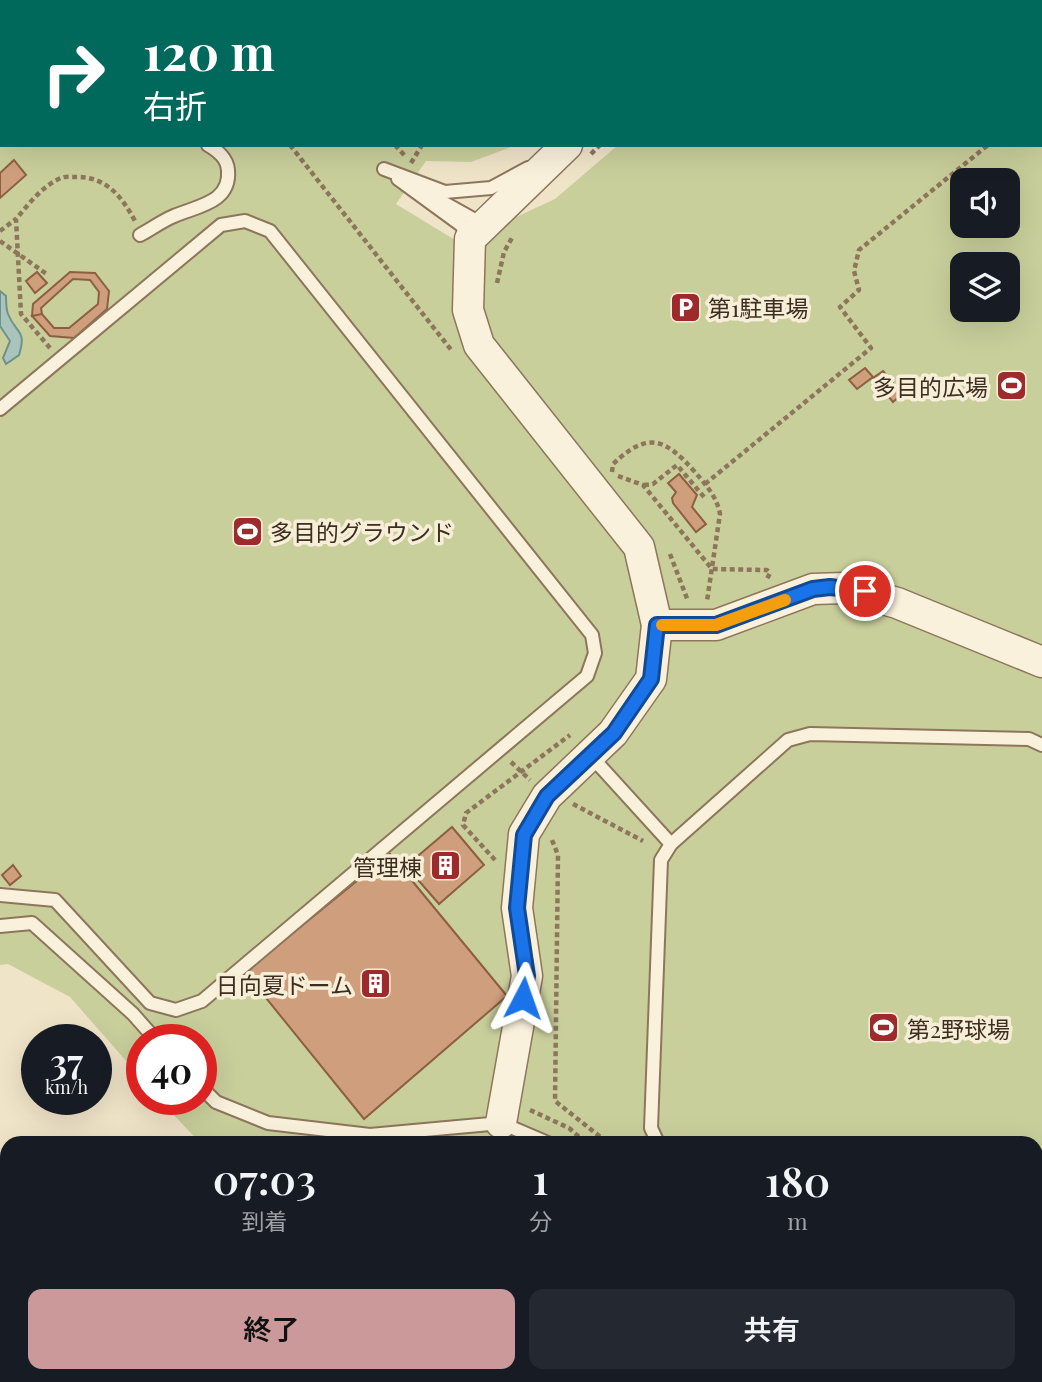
<!DOCTYPE html>
<html lang="ja">
<head>
<meta charset="utf-8">
<style>
	body { margin:0; font-family:"Playfair Display","Noto Sans JP",serif; background:#242831; color:#f1f3f6; height:100vh; display:flex; flex-direction:column; font-size:26px; white-space:nowrap }
	* { box-sizing:border-box; margin:0 }
	p { font-size:23px; color:#9ea1a6 }
	.icon { flex:none; width:38px; height:38px; fill:none; stroke:currentColor; stroke-width:2; stroke-linecap:round; stroke-linejoin:round }
	.map { position:relative; flex:1; overflow:hidden }
	.drawer { position:absolute; left:0px; top:1136px; width:1043px; height:247px; display:flex; flex-direction:column; background:#171b24; border-radius:21px 21px 0 0; box-shadow:0 7px 28px #0002 }
	.drawer>* { flex:none }
	.top-card { position:absolute; left:0px; top:0px; width:1043px; height:147px; box-shadow:0 7px 28px #0002; background:#00695c; color:#fff; overflow:hidden }
	.fabs { position:absolute; left:950px; top:168px; display:grid; gap:14px }
	.fabs a { display:grid; place-items:center; width:70px; height:70px; border-radius:14px; background:#171b24; box-shadow:0 7px 28px #0002; font-size:35px }
	.speed { position:absolute; left:21px; top:1024px; display:flex; gap:14px; font-size:35px; font-weight:700; text-align:center }
	.speed>* { display:grid; place-content:center; width:91px; height:91px; border-radius:50%; background:#171b24; box-shadow:0 7px 28px #0002; line-height:1 }
	.speed small { font-size:18px; font-weight:400 }
	.speed .limit { border:10px solid #d22; background:#fff; color:#111 }
	.pin { position:absolute; display:grid; place-items:center; width:60px; height:60px; color:#fff; margin:-30px; border:4px solid #fff; border-radius:50%; box-shadow:0 2px 7px #0007 }
	.me { position:absolute; width:77px; margin:-38px; rotate:4deg; stroke-linejoin:round; filter:drop-shadow(0 0 5px #0008) }
	.turn { display:flex; align-items:center; gap:24px; height:147px; padding:0 28px; font-size:32px }
	.turn .icon { width:91px; height:91px; stroke-width:2.5 }
	.turn b { display:block; font-size:49px; line-height:60px }
	.eta { display:flex; justify-content:space-evenly; align-items:center; height:119px; text-align:center }
	.eta b { font-size:42px; font-weight:600; line-height:49px }
	.primary-button { display:flex; gap:14px; margin-top:auto; padding:14px 28px }
	.primary-button a { flex:1; height:80px; border-radius:14px; background:#cc999b; color:#111; font-size:28px; font-weight:600; line-height:80px; text-align:center }
	.primary-button a+a { background:#242831; color:#f1f3f6 }
	.map>svg:first-child { display:block }
</style>
</head>
<body>
<div class="map">
<svg width="1042" height="1382" viewBox="0 0 1042 1382">
	<rect width="100%" height="100%" fill="#f0e4c8"/>
	<path fill="#c9cf9b" fill-rule="evenodd" d="M0,0l262,2h-260v143h515l-46,17 -45,-1 -30,43 64,39 95,-44 63,-54h423v-143h-250l251,-2v1382h-715l-13,-6h722v-233h-836l-41,-44h42v-59h-59v39l-72,-82 -62,-33 -8,1zM962,180h46v46h-46zM962,264h46v46h-46z"/>
	<path fill="#a9c4bc" stroke="#6f938a" stroke-width="2" d="M0,291l6,5c0,5 0,13 2,18 8,20 19,15 11,41l-13,9 -3,-6 7,-17 -10,-15z"/>
	<g fill="#cf9f7d" stroke="#8d5f41" stroke-width="2">
		<polygon points="14,160 26,175 0,198 0,173"/>
		<polygon points="37,272 47,283 35,293 26,281"/>
		<polygon points="70,272 95,273 109,291 107,309 74,338 50,336 32,316 42,314 54,328 69,328 98,304 99,292 90,280 73,279 41,308 42,314 32,316 33,304"/>
		<polygon points="865,368 873,377 857,389 849,380"/>
		<polygon points="883,371 902,394 893,402 873,378"/>
		<polygon points="679,474 697,495 692,507 706,524 696,532 673,503 672,498 676,492 668,483"/>
		<polygon points="452,827 484,865 439,904 406,866"/>
		<polygon points="390,854 507,996 364,1119 245,972"/>
		<polygon points="13,865 21,876 10,885 2,875"/>
	</g>
	<g fill="none" stroke-linecap="round" stroke-linejoin="round">
		<defs>
			<g id="service">
				<polyline points="166,0 167,2"/>
				<polyline points="130,2 131,0"/>
				<polyline points="384,169 445,192 491,188 528,168"/>
				<polyline points="398,179 461,225 470,239"/>
				<polyline points="421,190 484,225"/>
				<path d="M140,235c11,-6 22,-14 34,-19 23,-10 57,-13 54,-46 -1,-12 -10,-19 -20,-25"/>
				<polyline points="0,409 221,225 245,221 270,231 592,635 595,653 587,676 202,1001 176,1010 150,1003 55,900 0,895"/>
				<polyline points="590,755 671,844"/>
				<polyline points="0,926 32,923 133,1014 156,1040"/>
				<polyline points="201,1087 216,1102 268,1123 370,1135 501,1123 548,1143"/>
				<polyline points="658,1143 651,1128 661,860 671,844 788,740 810,734 1029,739 1042,745"/>
				<polyline points="813,1376 821,1382"/>
				<polyline points="603,1382 604,1376"/>
				<polyline points="672,1382 673,1376"/>
			</g>
			<g id="tertiary">
				<polyline points="743,2 745,0"/>
				<polyline points="657,625 716,625 813,589 845,588 897,603 1042,662"/>
				<polyline points="501,1123 527,976 517,908 524,834 547,796 613,733 651,679 657,625 639,547 479,345 468,310 470,239 567,145"/>
			</g>
		</defs>
		<use href="#service" stroke="#8d765c" stroke-width="16"/>
		<use href="#tertiary" stroke="#8d765c" stroke-width="33"/>
		<g stroke="#8d765c" stroke-width="4.5" stroke-dasharray="5 3.5" stroke-linecap="butt">
			<polyline points="100,0 101,2"/>
			<polyline points="190,0 191,2"/>
			<polyline points="197,0 200,2"/>
			<polyline points="22,2 23,0"/>
			<polyline points="709,2 712,0"/>
			<polyline points="0,35 2,33"/>
			<polyline points="1041,102 1042,102"/>
			<polyline points="290,145 452,351"/>
			<polyline points="395,145 406,157"/>
			<polyline points="591,154 600,145"/>
			<polyline points="411,163 422,145"/>
			<polyline points="0,231 16,219"/>
			<polyline points="0,241 48,275"/>
			<polyline points="497,283 504,252 513,236"/>
			<path d="M50,348l-29,-34 -5,-95c13,-15 26,-33 45,-41 4,-2 11,-1 16,-1 30,0 45,20 58,44"/>
			<path d="M612,472l1,-8c35,-33 52,-26 82,8 11,13 22,25 25,42l-13,87"/>
			<polyline points="618,476 643,485 712,569 767,570 770,573 767,579"/>
			<polyline points="705,484 871,348 840,307 859,290 854,271 859,250 988,145"/>
			<polyline points="644,485 653,484 677,465 704,497"/>
			<polyline points="670,554 688,601"/>
			<polyline points="511,762 530,780"/>
			<polyline points="573,804 643,841"/>
			<polyline points="552,840 558,855 555,1101 608,1143"/>
			<polyline points="495,860 463,825 466,813 570,735"/>
			<polyline points="530,1110 569,1128 586,1143"/>
			<polyline points="652,1382 652,1376"/>
		</g>
		<use href="#service" stroke="#faf1dc" stroke-width="12"/>
		<use href="#tertiary" stroke="#faf1dc" stroke-width="30"/>
	</g>
	<g fill="none" stroke-linecap="round" stroke-linejoin="round">
		<defs>
			<polyline id="route" points="523,998 527,976 517,908 524,835 547,796 614,733 651,679 657,625 716,625 813,589 830,587 865,591"/>
		</defs>
		<use href="#route" stroke="#114b97" stroke-width="18"/>
		<use href="#route" stroke="#1a73e8" stroke-width="12"/>
		<polyline stroke="#f59e0b" stroke-width="12" points="662,625 716,625 785,600"/>
	</g>
	<defs>
		<symbol id="parking-square" viewBox="-11 -11 22 22"><rect x="-9" y="-9" width="18" height="18" rx="4" fill="#9e2a2b" stroke="#f7eed8"/><path d="M-3.5-5.5H1a3.5 3.5 0 0 1 0 7H-1V5.5H-3.5ZM-1-3.4V-.6H.8a1.4 1.4 0 0 0 0-2.8Z" fill="#fff"/></symbol>
		<symbol id="stadium-square" viewBox="-11 -11 22 22"><rect x="-9" y="-9" width="18" height="18" rx="4" fill="#9e2a2b" stroke="#f7eed8"/><path d="M0-5a6.5 5 0 1 0 0 10a6.5 5 0 1 0 0-10ZM-3.5-1.8h7v3.6h-7Z" fill="#fff"/></symbol>
		<symbol id="building-square" viewBox="-11 -11 22 22"><rect x="-9" y="-9" width="18" height="18" rx="4" fill="#9e2a2b" stroke="#f7eed8"/><path d="M-4-6H4V6H1V3H-1V6H-4ZM-2.5-4.3h1.7v1.8h-1.7ZM.8-4.3h1.7v1.8H.8ZM-2.5-1h1.7V.8h-1.7ZM.8-1h1.7V.8H.8Z" fill="#fff"/></symbol>
	</defs>
	<g fill-rule="evenodd">
		<use href="#parking-square" x="668" y="290" width="35" height="35"/>
		<use href="#stadium-square" x="994" y="368" width="35" height="35"/>
		<use href="#stadium-square" x="230" y="514" width="35" height="35"/>
		<use href="#building-square" x="428" y="848" width="35" height="35"/>
		<use href="#building-square" x="358" y="966" width="35" height="35"/>
		<use href="#stadium-square" x="866" y="1010" width="35" height="35"/>
	</g>
	<g text-anchor="middle" dominant-baseline="central" stroke-width="7" stroke-linejoin="round" paint-order="stroke">
		<g font-size="23" fill="#3d2e20" stroke="#f7eed8" text-anchor="start">
			<text x="708" y="307">第1駐車場</text>
			<text x="988" y="386" text-anchor="end">多目的広場</text>
			<text x="270" y="531">多目的グラウンド</text>
			<text x="422" y="866" text-anchor="end">管理棟</text>
			<text x="353" y="984" text-anchor="end">日向夏ドーム</text>
			<text x="907" y="1028">第2野球場</text>
		</g>
	</g>
</svg>
<div class="fabs">
<a><svg class="icon" aria-label="sound" viewBox="0 0 24 24"><path d="M4 9h4l5-4v14l-5-4H4zM17 9q2 3 0 6"/></svg></a>
<a><svg class="icon" aria-label="layers" viewBox="0 0 24 24"><path d="M12 4l9 5-9 5-9-5zM3 14l9 5 9-5"/></svg></a>
</div>
<div class="speed"><div>37<small>km/h</small></div><div class="limit">40</div></div>
<div class="pin" style="left:865px;top:591px;background:#d93025"><svg class="icon" aria-label="arrive" viewBox="0 0 24 24"><path d="M6 21V4h12l-3 4 3 4H6"/></svg></div>
<svg class="me" style="left:523px;top:998px" viewBox="-20 -20 40 40"><path d="M0-17L14 15 0 8-14 15z" fill="#1a73e8" stroke="#fff" stroke-width="4"/></svg>
<div class="top-card">
<div class="turn"><svg class="icon" aria-label="right" viewBox="0 0 24 24"><path d="M7 20v-9h11M14 6l5 5-5 5"/></svg><div><b>120 m</b>右折</div></div>
</div>
<section class="drawer">
<div class="eta">
<div><b>07:03</b><p>到着</p></div>
<div><b>1</b><p>分</p></div>
<div><b>180</b><p>m</p></div>
</div>
<div class="primary-button"><a>終了</a><a>共有</a></div>
</section>
</div>
</body>
</html>
